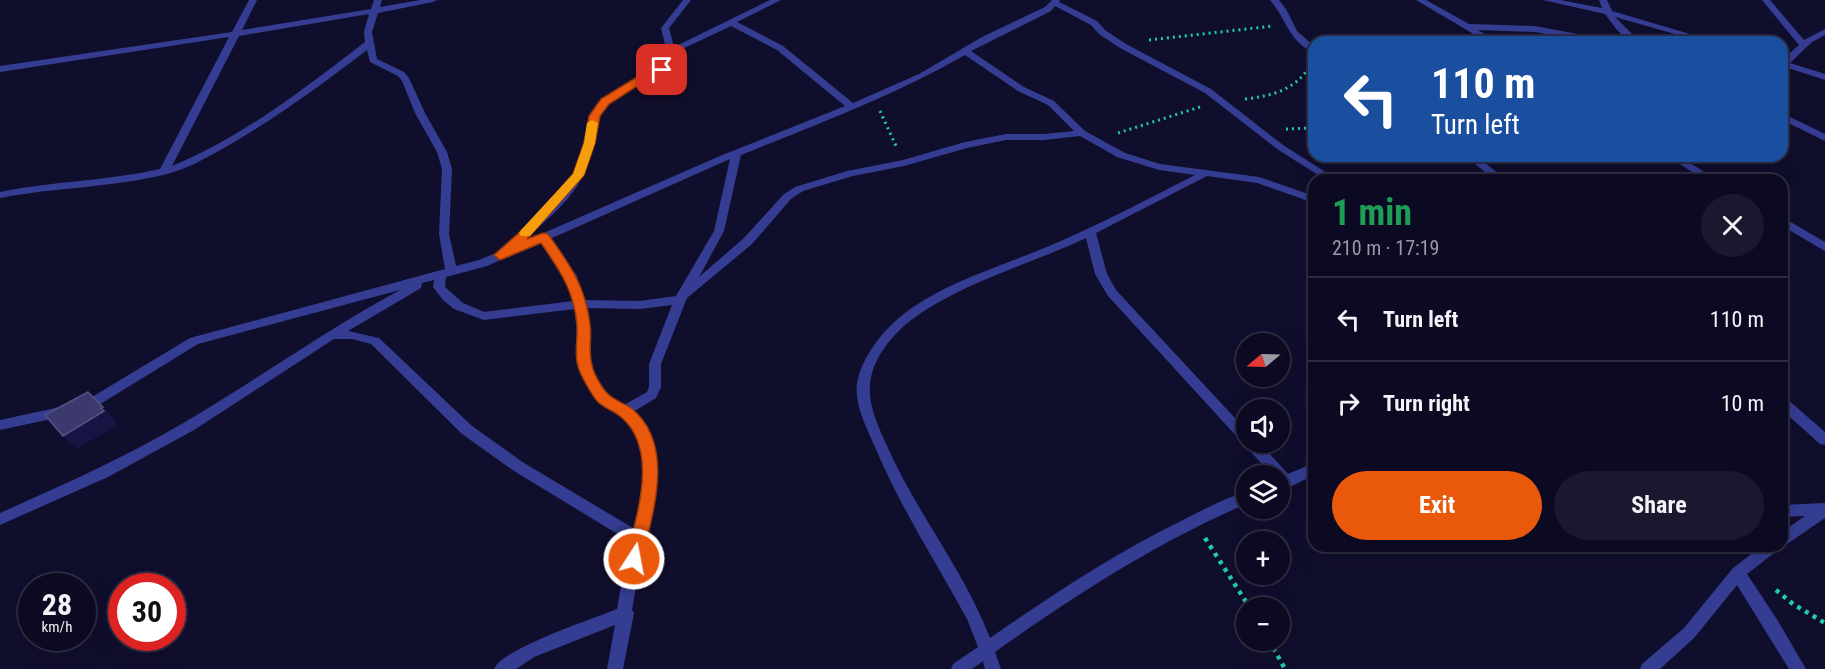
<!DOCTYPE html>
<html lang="en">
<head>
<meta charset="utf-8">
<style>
	body { margin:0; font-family:"Roboto Condensed",sans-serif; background:#1a182f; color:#f1f3f6; height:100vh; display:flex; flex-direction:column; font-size:22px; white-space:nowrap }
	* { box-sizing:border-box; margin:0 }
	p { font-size:20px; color:#9a9aa5 }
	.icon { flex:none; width:33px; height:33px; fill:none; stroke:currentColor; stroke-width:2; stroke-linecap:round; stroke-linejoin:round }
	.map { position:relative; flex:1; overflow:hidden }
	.side { position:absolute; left:1308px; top:174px; width:480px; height:378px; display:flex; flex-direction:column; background:#0c0a22; border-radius:18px; box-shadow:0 6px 24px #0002,0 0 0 2px #2c2b40 }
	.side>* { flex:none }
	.hud { position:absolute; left:1308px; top:36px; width:480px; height:126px; border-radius:18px; box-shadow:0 6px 24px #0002,0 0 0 2px #2c2b40; background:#1a4fa0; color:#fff; overflow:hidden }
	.needle { width:39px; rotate:251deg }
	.fabs { position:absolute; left:1236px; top:333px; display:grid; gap:12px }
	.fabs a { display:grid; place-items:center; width:54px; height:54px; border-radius:50%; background:#0c0a22; box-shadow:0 6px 24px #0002,0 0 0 2px #2c2b40; font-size:30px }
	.speed { position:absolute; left:18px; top:573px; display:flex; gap:12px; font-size:30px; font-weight:700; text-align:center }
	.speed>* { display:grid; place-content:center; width:78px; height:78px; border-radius:50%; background:#0c0a22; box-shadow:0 6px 24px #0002,0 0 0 2px #2c2b40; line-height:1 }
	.speed small { font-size:15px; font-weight:400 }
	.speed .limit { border:9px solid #d22; background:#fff; color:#111 }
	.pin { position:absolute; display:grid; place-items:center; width:51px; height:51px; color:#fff; margin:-26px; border-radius:12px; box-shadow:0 3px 9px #0006 }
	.me { position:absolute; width:66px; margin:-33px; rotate:11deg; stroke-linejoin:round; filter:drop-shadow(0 0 4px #0008) }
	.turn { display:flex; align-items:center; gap:21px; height:126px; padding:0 24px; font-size:27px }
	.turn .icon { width:78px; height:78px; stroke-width:2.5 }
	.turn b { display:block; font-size:42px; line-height:51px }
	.round { display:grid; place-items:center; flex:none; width:63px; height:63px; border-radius:32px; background:#1a182f }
	.overview { display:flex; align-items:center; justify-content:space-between; height:102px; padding:0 24px }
	h1 { font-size:36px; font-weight:700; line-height:45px; color:#1e9e55 }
	.primary-button { display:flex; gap:12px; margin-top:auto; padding:12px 24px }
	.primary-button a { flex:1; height:69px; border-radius:36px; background:#ea580c; color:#fff; font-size:24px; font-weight:700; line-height:69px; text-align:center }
	.primary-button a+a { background:#1a182f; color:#f1f3f6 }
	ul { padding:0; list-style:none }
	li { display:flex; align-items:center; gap:18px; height:84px; padding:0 24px; border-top:2px solid #2c2b40 }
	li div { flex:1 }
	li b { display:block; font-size:22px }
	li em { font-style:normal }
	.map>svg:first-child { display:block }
</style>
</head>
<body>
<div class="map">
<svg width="1825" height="669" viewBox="0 0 1825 669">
	<rect width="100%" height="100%" fill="#100e2d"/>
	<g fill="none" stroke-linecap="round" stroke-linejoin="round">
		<g stroke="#22cbab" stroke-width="3" stroke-dasharray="2 4" stroke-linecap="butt">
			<polyline points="1149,40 1273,26"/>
			<path d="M1245,99c27,-3 50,-9 65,-33"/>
			<polyline points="880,111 897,148"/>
			<polyline points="1286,129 1314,128"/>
			<polyline points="1118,133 1200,107"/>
		</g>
		<g stroke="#22cbab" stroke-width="4.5" stroke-dasharray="4 5" stroke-linecap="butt">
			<polyline points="1205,538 1250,608"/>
			<polyline points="1776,590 1793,604 1825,623"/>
			<polyline points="1269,640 1285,669"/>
		</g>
		<g fill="#343d91" fill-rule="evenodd">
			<path d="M249,0h8l-15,30 129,-21 3,-9h8l-2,7 40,-7h17l-4,2 -55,11 -6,19 5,27 27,13 5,6 16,35 22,39 5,17 -3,65 7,32 23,-6 24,-10 1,-4c24,-21 56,-44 70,-73 11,-22 8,-49 25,-69 18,-22 48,-26 70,-43l-8,-33 22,-28h8l-22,28 5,19 96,-47h11l-44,22 46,24 70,57 66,-29 63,-37 63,-30 7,-7h8l-1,2 38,19 8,9 21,14 85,45 72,56 55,35h-12l-49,-31 -72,-56 -85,-45 -21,-14 -8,-9 -36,-19 -4,5 -80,40 53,36 30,14 31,30 40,22 35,11 99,13 55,19v7l-57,-20 -50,-7 -111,57 11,41 9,16 130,140v12h13l29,32 26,-11v12l-22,11 -12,3v-13h-7l-165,-180 -13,-22 -9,-36c-53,25 -116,42 -165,75 -26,17 -54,48 -51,81 1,18 10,36 17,52 29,66 77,124 103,192 62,-43 125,-85 193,-118 20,-10 42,-22 63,-28v12c-90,39 -171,91 -251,148l6,17h-16l-2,-8 -11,8h-21l2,-5 25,-17 -11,-28c-31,-57 -67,-112 -92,-172 -7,-16 -16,-33 -18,-51 -2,-15 4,-30 12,-43 37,-64 128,-83 192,-112 45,-20 89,-43 134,-66l-36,-5 -42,-13 -37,-21 -36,4h-38l-39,8 -63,18 -51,10 -50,15 -12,8 -39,45 -65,54 -26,66v23l-5,11 -23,14 14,13 11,43 -4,34 -10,36 -12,72 2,3 -11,56h-16l8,-44 -81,32 -18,12h-22c9,-21 99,-50 123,-60l12,-68 -115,-70 -52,-37 -91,-90 -19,-5h-18l-140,91 -86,47 -108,48v-12c63,-28 126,-56 185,-91 73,-43 141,-92 215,-132l-202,54 -96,59 -19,7 -5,-1 -1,-4 1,-4 14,-4 98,-59 255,-69 -6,-35 3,-65 -5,-17 -22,-39 -13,-32 -4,-5 -28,-14 -3,-12c-46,35 -92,69 -143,98 -18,10 -37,21 -57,26 -55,14 -112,13 -167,24v-6c53,-11 107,-11 160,-23l69,-132 -229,35v-6l232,-34zM369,14l-5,18 1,10c-60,46 -122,95 -193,124l67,-130zM731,26l46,24 68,56 -125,50 -197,86c22,-21 52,-44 63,-73 8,-19 6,-44 19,-61 19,-24 53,-24 73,-46l-2,-10zM965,55l53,36 30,14 26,26 -30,3h-38l-41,8 -62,18 -56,11 -52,16 -12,8 -39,43 -45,39 25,-46 17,-76c76,-31 153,-59 224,-100zM730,159l-16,72 -38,65 -36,5 -56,-1 -7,-24 -27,-37zM541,242l25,35 7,24 -89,11 -21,-9 -18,-16 1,-10 41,-11zM434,280l-1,7 10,13 11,9 30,11 91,-11 4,57 20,35 20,14 15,13 10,40 -4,34 -7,26 -109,-65 -52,-37 -93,-88 -31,-7 73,-43 1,-5zM672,305l-23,59v23l-2,5 -23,13 -17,-10 -16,-29 -5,-58 54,1z"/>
			<path d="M1270,0h9l7,9 11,22 17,15v7c-25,-11 -28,-35 -44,-53z"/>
			<polygon points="1416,0 1426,0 1469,24 1535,26 1604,39 1608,42 1590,42 1535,32 1478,30 1497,42 1487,42"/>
			<polygon points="1543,0 1560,0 1602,8 1599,0 1607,0 1612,11 1717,42 1703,42 1615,17 1640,42 1630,42 1617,30 1605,14"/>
			<polygon points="1762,0 1770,0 1804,40 1825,29 1825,35 1812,42 1790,63 1825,74 1825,80 1785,67 1782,68 1782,60 1799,45"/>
			<polygon points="1782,113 1825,134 1825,141 1782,120"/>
			<polygon points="1465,156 1476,156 1507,180 1495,180"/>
			<polygon points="1667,156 1679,156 1717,180 1705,180"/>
			<polygon points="1782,217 1825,242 1825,251 1782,226"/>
			<polygon points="1782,398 1787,399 1825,432 1825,445 1820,444 1782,410"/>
			<polygon points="60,407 65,408 66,412 65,416 0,430 0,420"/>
			<polygon points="1825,503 1825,518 1787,544 1782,546 1781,546 1782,532 1805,516 1782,517 1782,505"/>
			<polygon points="1762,546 1780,546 1778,550 1747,574 1778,621 1806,669 1789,669 1737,585 1694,638 1660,669 1640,669 1642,664 1684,628 1733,568"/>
		</g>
	</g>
	<polygon fill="#171443" points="103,407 116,421 114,422 117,425 77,449 63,436"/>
	<polygon fill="#3c396f" stroke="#555285" stroke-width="1.5" points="88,392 103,407 101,408 104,411 63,436 45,415"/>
	<path fill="#ea580c" stroke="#983908" stroke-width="1.5" d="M662,67l5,3 -2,2 -20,9 -36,23 -9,12 -5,27 -11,32 -57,64 16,-6 5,1c22,31 37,51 42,90 2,13 -2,28 2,41 1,8 10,23 15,28 6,7 17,10 24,15 45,36 22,104 11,151l-2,5 -6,2 -6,-2 -2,-5c10,-42 34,-109 -5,-142 -7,-6 -17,-9 -23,-15 -5,-5 -19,-29 -20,-36 -4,-12 0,-28 -1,-41 -3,-35 -17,-54 -36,-82l-41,17 -6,-5 35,-31 44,-50 11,-31 5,-27 12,-17 36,-22z"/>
	<polygon fill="#f59e0b" points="592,120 598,123 595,143 584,175 530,236 521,236 519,233 521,230 573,174 584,143 587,123"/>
</svg>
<div class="fabs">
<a><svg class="needle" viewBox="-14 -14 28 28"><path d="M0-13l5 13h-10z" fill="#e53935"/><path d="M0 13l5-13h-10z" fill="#9a9aa5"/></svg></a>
<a><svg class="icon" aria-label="sound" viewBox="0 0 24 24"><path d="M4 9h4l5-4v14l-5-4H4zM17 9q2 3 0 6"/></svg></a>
<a><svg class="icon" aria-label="layers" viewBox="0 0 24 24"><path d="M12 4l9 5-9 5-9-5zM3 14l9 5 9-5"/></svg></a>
<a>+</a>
<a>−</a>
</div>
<div class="speed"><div>28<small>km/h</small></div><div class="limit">30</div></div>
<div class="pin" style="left:662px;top:70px;background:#d93025"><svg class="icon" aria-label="arrive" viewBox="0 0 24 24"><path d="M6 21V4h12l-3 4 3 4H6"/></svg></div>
<svg class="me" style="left:634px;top:559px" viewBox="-20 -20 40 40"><circle r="17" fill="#ea580c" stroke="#fff" stroke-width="3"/><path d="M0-11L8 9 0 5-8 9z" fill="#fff"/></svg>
<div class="hud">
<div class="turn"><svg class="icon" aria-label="left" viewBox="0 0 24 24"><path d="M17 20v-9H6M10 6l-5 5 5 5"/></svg><div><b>110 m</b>Turn left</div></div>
</div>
<section class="side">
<div class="overview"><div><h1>1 min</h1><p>210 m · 17:19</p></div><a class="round"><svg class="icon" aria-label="close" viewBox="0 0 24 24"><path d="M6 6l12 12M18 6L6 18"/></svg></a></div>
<ul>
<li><svg class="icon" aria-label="left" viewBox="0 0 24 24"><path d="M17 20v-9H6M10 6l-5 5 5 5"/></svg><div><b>Turn left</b></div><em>110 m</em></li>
<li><svg class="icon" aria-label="right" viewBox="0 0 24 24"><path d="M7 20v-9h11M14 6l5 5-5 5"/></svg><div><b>Turn right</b></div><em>10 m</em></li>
</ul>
<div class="primary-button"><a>Exit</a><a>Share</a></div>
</section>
</div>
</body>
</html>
